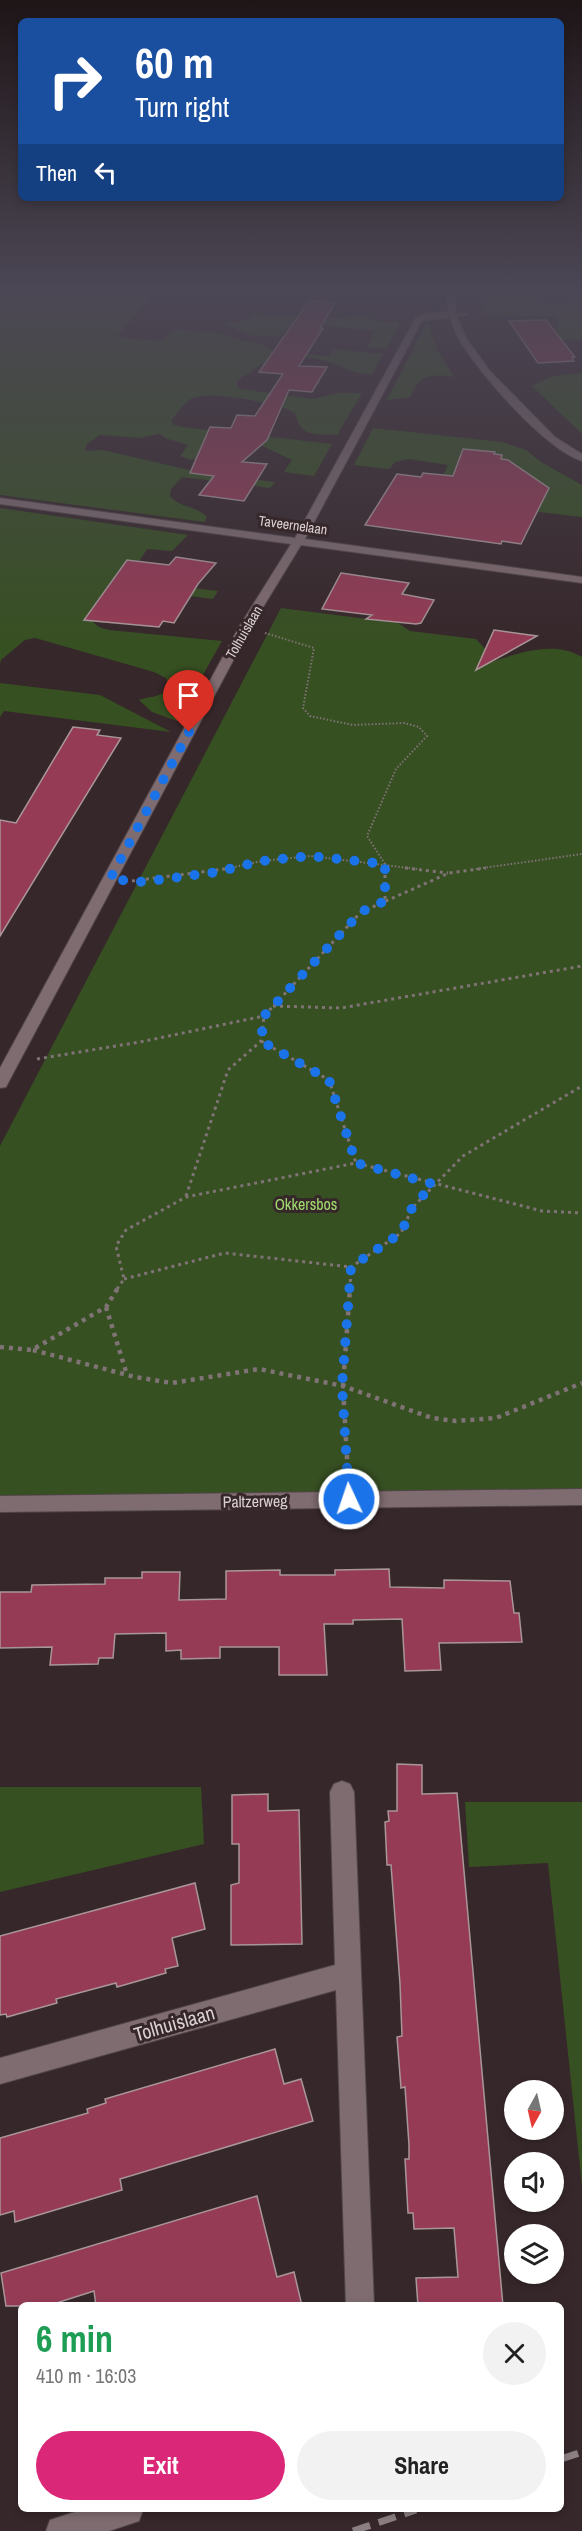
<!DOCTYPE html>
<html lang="en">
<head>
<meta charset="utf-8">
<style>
	body { margin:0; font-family:"Archivo Narrow",sans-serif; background:#f2f2f2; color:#222; height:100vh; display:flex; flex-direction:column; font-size:22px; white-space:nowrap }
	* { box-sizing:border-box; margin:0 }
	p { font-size:20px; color:#767676 }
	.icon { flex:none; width:33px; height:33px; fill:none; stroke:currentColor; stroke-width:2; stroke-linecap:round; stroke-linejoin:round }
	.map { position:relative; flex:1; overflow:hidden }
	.panel { position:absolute; left:18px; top:2302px; width:546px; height:210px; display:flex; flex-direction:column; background:#fff; border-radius:9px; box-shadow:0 3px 9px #0003 }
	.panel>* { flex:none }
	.top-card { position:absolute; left:18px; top:18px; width:546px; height:183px; border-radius:9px; box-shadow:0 3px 9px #0003; background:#1a4fa0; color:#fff; overflow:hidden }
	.needle { width:39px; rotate:188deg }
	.controls { position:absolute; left:504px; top:2080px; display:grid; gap:12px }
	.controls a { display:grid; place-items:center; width:60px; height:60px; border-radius:50%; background:#fff; box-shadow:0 3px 9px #0003; font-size:30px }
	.pin { position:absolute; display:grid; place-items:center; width:51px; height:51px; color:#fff; margin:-62px -26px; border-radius:50% 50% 50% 0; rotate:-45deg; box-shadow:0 0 6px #0007 }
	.pin .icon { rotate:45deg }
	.me { position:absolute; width:66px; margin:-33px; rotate:357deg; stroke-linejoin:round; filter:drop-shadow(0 0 4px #0008) }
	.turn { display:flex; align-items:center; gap:21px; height:126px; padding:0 18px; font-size:27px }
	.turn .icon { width:78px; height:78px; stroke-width:2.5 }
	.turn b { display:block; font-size:42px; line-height:51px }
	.then { display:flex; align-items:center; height:57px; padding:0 18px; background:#0003; gap:12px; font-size:22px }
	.round { display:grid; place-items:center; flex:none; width:63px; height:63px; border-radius:32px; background:#f2f2f2 }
	.head { display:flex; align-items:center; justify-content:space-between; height:102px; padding:0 18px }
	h1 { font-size:36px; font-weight:800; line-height:45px; color:#1e9e55 }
	.primary-button { display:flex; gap:12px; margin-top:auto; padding:12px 18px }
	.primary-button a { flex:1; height:69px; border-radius:36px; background:#db2777; color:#fff; font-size:24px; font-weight:800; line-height:69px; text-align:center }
	.primary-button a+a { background:#f2f2f2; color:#222 }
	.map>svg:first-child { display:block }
</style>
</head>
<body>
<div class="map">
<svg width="582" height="2531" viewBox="0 0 582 2531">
	<rect width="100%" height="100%" fill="#36272a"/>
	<g fill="#375022">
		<path d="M0,291h157l-41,46 47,4 9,-12 49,4 23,8 16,2 13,8 55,5 6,-7 49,5 -11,20c-22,0 -22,-5 -40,-11 -27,-9 -58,-11 -80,8 -5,4 -10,5 -15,11v4l4,3 72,10 25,-6h24l-25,42c-22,-1 -36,3 -42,-22l-8,-4c-21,-6 -79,-21 -98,-9 -6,4 -13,15 -18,21l3,4 9,2 149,17 -18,32 -30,-4 8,-12 -38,-18 -63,18 -11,-4 8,-11 -23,-7 -5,-4 -21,4 -39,-3 -13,9 -2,7 18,-1 99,23 73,9 -5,6 -88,-11 -11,12 -1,7c10,12 27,10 37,21l-2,5 -205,-27z"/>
		<path d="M479,291h46c25,17 28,11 57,9v40l-28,-1 5,-23 -75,-1z"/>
		<polygon points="252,313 333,319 364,315 378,321 400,323 386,349 367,347 374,331 294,322 279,337 250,335 223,324 247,320"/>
		<path d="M427,322l11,29 16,26c-20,-3 -37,-3 -43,20l-24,3z"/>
		<polygon points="582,373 582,434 532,386 553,376"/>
		<polygon points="373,428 502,442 526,450 541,462 582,485 582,517 539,512 526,506 434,496 448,465 409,459 395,462 389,469 354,465"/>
		<path d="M0,508l188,27 -16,16 -25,-2 -12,19 14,15 69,8 -5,8 -84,-11 -35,26 -1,8 6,5 10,3 113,11 -45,80 -25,-9 -13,-12c11,-4 25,-2 30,-15l-3,-7 -12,-6 -119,-34 -10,2 -24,20 -1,4z"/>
		<path d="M281,608l117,15 12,8 66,8 13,14 2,9c28,-9 63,-22 91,-5v836l-582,2v-349z"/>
		<polygon points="0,683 100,695 171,732 4,711 0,717"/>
		<polygon points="0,1787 201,1787 204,1844 0,1892"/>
		<polygon points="465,1802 582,1802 582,2186 548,1863 469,1867"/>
	</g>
	<g fill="#953b55" stroke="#a99699" stroke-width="1.5">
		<polygon points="309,301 335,303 320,328 323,328 299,366 327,367 312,392 289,390 267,440 242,462 267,464 244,501 199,495 214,476 190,473 210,427 231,428 237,415 255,416 283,374 259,372"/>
		<polygon points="546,320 575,357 572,357 574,361 538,363 509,321"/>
		<polygon points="463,449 495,452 494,454 502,455 501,459 508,460 549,488 521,544 502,541 501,544 365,525 397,474 421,477 423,473 453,476"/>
		<polygon points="176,557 216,563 198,584 174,623 163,621 159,627 84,620 127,560 169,565"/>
		<polygon points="341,573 409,583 402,594 434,600 421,623 416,624 366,619 372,615 322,609"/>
		<polygon points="494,630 537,636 476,670"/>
		<polygon points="73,727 100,730 97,735 121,738 0,936 0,820 16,823"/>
		<polygon points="389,1569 390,1587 444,1588 444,1580 510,1581 514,1613 519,1613 522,1642 439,1643 441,1670 405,1671 402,1619 353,1620 353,1624 324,1624 327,1675 279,1675 279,1647 220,1647 220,1658 181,1659 181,1650 166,1651 166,1633 115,1634 113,1658 99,1658 98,1664 50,1665 52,1647 0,1648 0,1592 31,1592 32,1585 105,1584 105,1578 142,1578 142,1572 180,1572 179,1600 226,1599 226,1571 280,1570 280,1575 335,1575 335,1570"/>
		<polygon points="397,1764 422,1765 422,1794 457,1793 503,2306 418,2306 416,2278 458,2277 454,2228 414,2229 413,2213 408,2213 405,2159 409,2159 409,2145 405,2087 401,2088 397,2037 402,2036 400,1984 391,1865 387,1865 385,1822 389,1821 388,1811 397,1811"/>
		<polygon points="268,1794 268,1811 299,1810 302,1944 231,1945 231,1885 239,1883 239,1844 232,1844 232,1795"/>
		<polygon points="195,1883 205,1929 172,1938 178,1966 165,1969 166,1973 117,1987 116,1983 56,1999 57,2003 7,2017 6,2014 0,2015 0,1936"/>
		<polygon points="275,2049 284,2084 301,2079 313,2121 120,2179 122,2190 15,2222 14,2211 0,2215 0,2138 88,2113 87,2109 106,2103 105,2099"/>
		<polygon points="257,2196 277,2277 294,2272 302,2306 96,2306 94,2291 47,2306 6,2306 1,2273"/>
	</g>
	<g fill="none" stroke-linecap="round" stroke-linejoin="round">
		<defs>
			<polygon id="service" points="449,313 465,313 469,315 452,317"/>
			<g id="minor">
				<polygon points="452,312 455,313 455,317 422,321 305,539 582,577 582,583 301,545 251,627 8,1083 6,1087 0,1088 0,1068 239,627 291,544 0,504 0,498 295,538 416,317 428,313"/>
				<polygon points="342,1781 350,1784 354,1792 374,2306 346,2306 336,1990 0,2084 0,2058 335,1965 330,1792 334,1784"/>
				<polygon points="81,2510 143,2510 139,2521 109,2531 46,2531 50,2520"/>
			</g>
			<g id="tertiary">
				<path d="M446,291h8l2,24 11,24 23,32 65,66 27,17v7c-37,-12 -103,-87 -123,-122 -9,-15 -12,-30 -13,-48z"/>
				<polygon points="582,1489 582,1505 0,1512 0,1496"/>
			</g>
		</defs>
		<use href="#service" stroke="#524648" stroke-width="1"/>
		<use href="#minor" stroke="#524648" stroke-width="2"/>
		<use href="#tertiary" stroke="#524648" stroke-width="2"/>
		<g stroke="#7f7375" stroke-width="2" stroke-dasharray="1.5 2" stroke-linecap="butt">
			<polyline points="265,633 314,648 303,708 310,716 353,725 404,723 419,727 427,736 396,769 367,836 385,864 385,869"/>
			<polyline points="225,869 262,861 310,856 417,869"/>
			<polyline points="476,869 582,854"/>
		</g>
		<g stroke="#7f7375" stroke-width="3" stroke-dasharray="3 4" stroke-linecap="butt">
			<polyline points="385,868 385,901"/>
			<polyline points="405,868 448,873"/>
			<polyline points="132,881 232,868"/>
			<polyline points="273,1006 341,1008 582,966"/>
			<polyline points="261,1041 329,1080 356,1163"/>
			<polyline points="37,1059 140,1042 264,1016"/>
			<polyline points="186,1196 228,1070 261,1041 264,1016 361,912 449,873 486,868"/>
			<polyline points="124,1279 225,1253 351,1267"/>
			<polyline points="117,1289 124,1279 116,1246 126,1230 186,1197 356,1163 542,1211 582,1213"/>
			<polyline points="350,1289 351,1267 401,1233 412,1208 463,1156 582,1086"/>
		</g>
		<g stroke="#7f7375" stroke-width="4.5" stroke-dasharray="4 5" stroke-linecap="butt">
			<polyline points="106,1307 127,1375"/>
			<polyline points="0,1347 32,1350 106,1307 118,1288"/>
			<polyline points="33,1350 135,1377 172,1383 259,1369 343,1386 432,1418 456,1421 496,1418 582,1383"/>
			<polyline points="348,1477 343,1386 350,1288"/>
		</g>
		<use href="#service" fill="#7f6c70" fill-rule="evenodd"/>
		<use href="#minor" fill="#7f6c70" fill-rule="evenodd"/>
		<use href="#tertiary" fill="#7f6c70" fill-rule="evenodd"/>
		<g stroke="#8b7f82" stroke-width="7" stroke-dasharray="18 9" stroke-linecap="butt">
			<polyline points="561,2459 582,2452"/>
			<polyline points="353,2531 416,2510"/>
		</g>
	</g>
	<linearGradient id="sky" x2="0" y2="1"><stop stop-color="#1e1517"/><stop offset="0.45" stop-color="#4c4755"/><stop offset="1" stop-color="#4c4755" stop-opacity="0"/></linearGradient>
	<rect width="582" height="645" fill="url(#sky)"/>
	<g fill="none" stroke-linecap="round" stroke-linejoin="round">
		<polyline stroke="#1a73e8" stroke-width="10" stroke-dasharray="0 18" points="189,732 110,879 143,882 217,872 262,861 310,856 385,864 385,901 361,912 264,1016 261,1041 329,1080 356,1163 433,1184 412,1208 401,1233 351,1267 342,1386 349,1499"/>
	</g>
	<g text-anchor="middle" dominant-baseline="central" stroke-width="6" stroke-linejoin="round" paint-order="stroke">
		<g font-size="14" fill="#dad0d2" stroke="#36272a">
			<text transform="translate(293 525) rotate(8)">Taveernelaan</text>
			<text transform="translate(244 632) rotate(-60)">Tolhuislaan</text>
		</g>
		<g font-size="16" fill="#a0db6d" stroke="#36272a">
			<text x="306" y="1204">Okkersbos</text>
		</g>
		<g font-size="16" fill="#dad0d2" stroke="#36272a">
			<text transform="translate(255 1501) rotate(-1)">Paltzerweg</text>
		</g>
		<g font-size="20" fill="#dad0d2" stroke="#36272a">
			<text transform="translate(174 2023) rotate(-16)">Tolhuislaan</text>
		</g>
	</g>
</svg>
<div class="controls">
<a><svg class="needle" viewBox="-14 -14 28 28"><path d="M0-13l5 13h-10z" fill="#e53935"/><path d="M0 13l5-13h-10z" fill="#767676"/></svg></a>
<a><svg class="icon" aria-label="sound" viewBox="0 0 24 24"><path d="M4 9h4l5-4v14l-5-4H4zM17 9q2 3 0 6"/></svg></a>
<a><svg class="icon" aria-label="layers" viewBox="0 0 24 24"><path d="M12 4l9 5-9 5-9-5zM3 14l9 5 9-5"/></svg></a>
</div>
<div class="pin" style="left:189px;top:732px;background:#d93025"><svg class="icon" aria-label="arrive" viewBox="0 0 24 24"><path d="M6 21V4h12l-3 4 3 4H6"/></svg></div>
<svg class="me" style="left:349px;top:1499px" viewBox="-20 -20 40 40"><circle r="17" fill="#1a73e8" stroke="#fff" stroke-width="3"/><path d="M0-11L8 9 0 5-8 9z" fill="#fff"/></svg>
<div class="top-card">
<div class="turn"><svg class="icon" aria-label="right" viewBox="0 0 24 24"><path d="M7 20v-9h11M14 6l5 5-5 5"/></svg><div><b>60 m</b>Turn right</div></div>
<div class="then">Then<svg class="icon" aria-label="left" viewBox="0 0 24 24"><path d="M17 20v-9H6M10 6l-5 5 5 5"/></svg></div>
</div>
<section class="panel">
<div class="head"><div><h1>6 min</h1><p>410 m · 16:03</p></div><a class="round"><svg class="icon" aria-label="close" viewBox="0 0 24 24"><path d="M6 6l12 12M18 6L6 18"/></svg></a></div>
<div class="primary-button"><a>Exit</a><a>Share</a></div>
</section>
</div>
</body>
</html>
